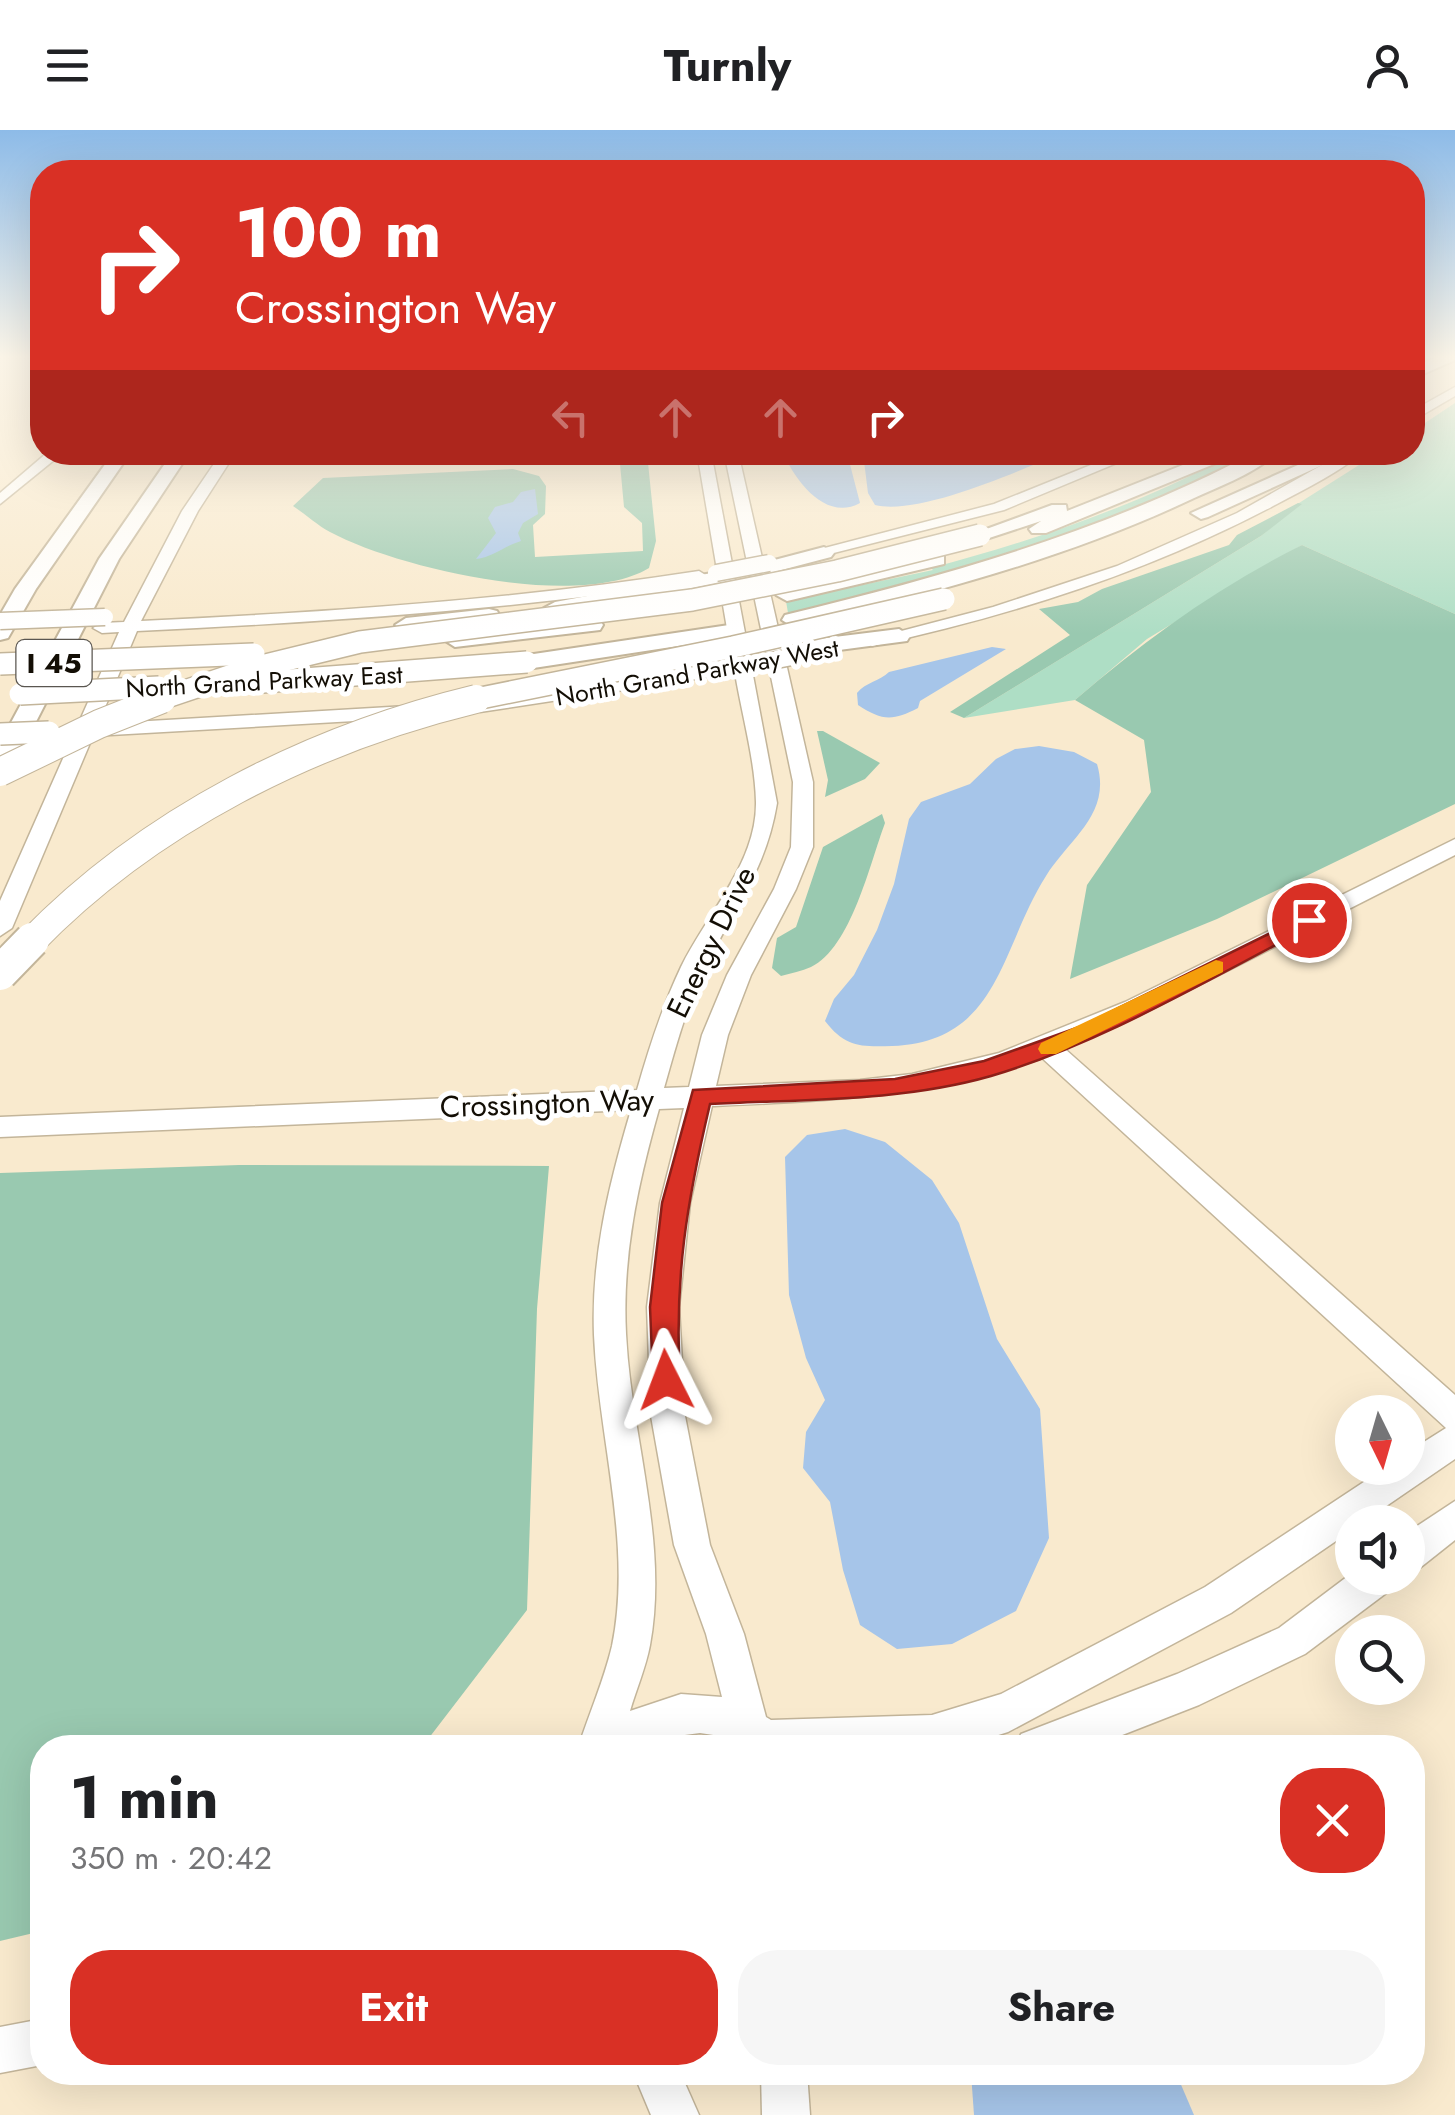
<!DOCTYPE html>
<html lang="en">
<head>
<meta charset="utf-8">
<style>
	body { margin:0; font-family:Jost,sans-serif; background:#f6f6f6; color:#202124; height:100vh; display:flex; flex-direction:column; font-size:38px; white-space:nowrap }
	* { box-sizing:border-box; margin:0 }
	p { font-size:32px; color:#757577 }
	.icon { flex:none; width:55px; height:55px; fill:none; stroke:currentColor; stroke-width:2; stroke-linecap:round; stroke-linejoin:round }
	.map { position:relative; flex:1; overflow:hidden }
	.sheet { position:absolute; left:30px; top:1605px; width:1395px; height:350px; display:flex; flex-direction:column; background:#fff; border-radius:40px; box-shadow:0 10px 40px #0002 }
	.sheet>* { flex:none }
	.hud { position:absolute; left:30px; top:30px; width:1395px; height:305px; border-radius:40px; box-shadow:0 10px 40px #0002; background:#d93025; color:#fff; overflow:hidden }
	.needle { width:65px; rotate:175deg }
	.fabs { position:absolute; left:1335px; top:1265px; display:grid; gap:20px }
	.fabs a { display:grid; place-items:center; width:90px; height:90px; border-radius:50%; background:#fff; box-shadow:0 10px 40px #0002; font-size:50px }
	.pin { position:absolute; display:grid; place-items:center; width:85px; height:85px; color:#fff; margin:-42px; border:5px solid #fff; border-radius:50%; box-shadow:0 2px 10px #0007 }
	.me { position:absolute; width:110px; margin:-55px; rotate:357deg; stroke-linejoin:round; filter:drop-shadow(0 0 8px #0008) }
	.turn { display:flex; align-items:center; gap:35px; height:210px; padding:0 40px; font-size:45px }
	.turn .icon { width:130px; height:130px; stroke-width:2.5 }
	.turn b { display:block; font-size:70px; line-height:85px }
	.lanes { display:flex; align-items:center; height:95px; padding:0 40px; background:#0003; justify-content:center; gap:50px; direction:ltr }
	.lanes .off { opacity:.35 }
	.round { display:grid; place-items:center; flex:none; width:105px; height:105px; border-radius:40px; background:#f6f6f6 }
	.overview { display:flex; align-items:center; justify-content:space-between; height:170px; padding:0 40px }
	h1 { font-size:60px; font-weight:700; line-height:75px }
	.action { display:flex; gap:20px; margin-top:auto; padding:20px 40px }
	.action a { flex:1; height:115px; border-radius:40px; background:#d93025; color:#fff; font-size:40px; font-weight:700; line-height:115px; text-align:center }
	.action a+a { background:#f6f6f6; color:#202124 }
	header { display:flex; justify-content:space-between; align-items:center; height:130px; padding:0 40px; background:#fff; font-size:45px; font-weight:700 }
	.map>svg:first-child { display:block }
</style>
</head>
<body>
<header><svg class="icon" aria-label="menu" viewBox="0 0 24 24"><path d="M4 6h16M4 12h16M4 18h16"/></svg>Turnly<svg class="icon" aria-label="person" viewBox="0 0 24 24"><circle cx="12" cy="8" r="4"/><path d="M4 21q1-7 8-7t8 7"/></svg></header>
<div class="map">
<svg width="1455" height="1985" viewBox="0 0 1455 1985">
	<rect width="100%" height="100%" fill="#f9eace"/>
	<g fill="#aedec5">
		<polygon points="1455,273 1455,484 1302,415 1147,509 1075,570 964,588 1261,406 1299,373 1378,323 1412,322 1413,301"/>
		<path d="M1235,323h27l-145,69 -253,76 -76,15 -2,-12 147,-31 -2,-2c105,-28 208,-63 304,-115z"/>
	</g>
	<g fill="#99c9b0">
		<polygon points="269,322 567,322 567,323 262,333"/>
		<path d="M619,323h28l9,88 -7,27c-69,42 -250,1 -319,-36 -13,-7 -25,-18 -37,-26l30,-28 190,-9 26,7 7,10 -1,28 -12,11 2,32 108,-6 -1,-28 -18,-16z"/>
		<polygon points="1298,373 1302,374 1261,406 964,588 950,582 1070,505 1039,479 1078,472 1102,459 1229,415 1237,405"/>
		<path d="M1302,415l153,69v190l-238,115 -147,60 17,-94 64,-93 -7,-52 -69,-40c71,-61 143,-113 227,-155z"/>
		<polygon points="817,601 823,601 880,633 865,649 825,667 828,650"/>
		<path d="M882,684l3,9c-15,40 -34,125 -74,144 -9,4 -20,6 -30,9l-9,-8 5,-30 19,-11 27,-80z"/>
		<polygon points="239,1035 549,1036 537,1179 527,1480 422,1617 42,1618 42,1801 0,1811 0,1043"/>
	</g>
	<g fill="#a6c5e9">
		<path d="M783,323h64l13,50c-35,19 -65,-23 -77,-50z"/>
		<path d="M863,323v-1l200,1c-44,17 -143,63 -188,52l-7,-12z"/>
		<path d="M535,359l3,25 -15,9 -5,10 3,8c-17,5 -27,16 -45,18l20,-26 -8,-15 7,-11 18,-5 8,-10z"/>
		<path d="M992,517l14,2 -86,52 -2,7c-25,13 -36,13 -60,-3l-1,-12c9,-11 23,-12 32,-21z"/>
		<path d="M1039,616l35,6 23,12c15,50 -28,75 -51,112 -46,72 -46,166 -154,170 -32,1 -47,1 -67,-25l9,-22 20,-24 23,-45 17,-46 15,-65 12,-17 49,-18 26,-25 19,-10z"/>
		<polygon points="845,999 885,1012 932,1050 959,1093 997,1209 1040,1279 1049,1408 1016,1481 952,1514 897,1519 860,1495 843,1440 830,1372 803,1338 806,1302 825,1270 806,1228 789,1165 785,1027 807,1005"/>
		<polygon points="971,1943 1176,1943 1194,1985 974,1985"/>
	</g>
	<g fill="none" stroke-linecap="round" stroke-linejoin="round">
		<defs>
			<g id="secondary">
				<polygon points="1455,257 1455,266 1412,291 1412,281"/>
				<polygon points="48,322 64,322 0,374 0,363"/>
				<path d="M222,322h14l-38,59 -57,110c187,-9 373,-21 558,-50l8,5 -8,5c-187,29 -374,41 -562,50l-39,93 309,-18 10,6 -10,6 -314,18 -81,192 -12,8v-35l119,-269 -17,1 -9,-5 9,-5 22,-1 58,-111z"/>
				<path d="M697,322h14l66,351c-11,67 -42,103 -70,161 -20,40 -31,82 -43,124l25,-1 13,-52 25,-60 47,-86 17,-42 2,-65 -69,-330h14l75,330v65l-17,42 -45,86 -23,60 -12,51 144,-6 52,-6 87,-21 126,-51 330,-163v16l-313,159 -77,35 390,346v64l-92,63h-11v8l-121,83 -223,119 -51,16h-215l-22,-12 -20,-3 -38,5 -19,10h-65c11,-34 26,-68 34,-102 21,-102 -14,-209 -18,-311 -3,-78 15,-151 37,-225l-631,27v-20l637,-27c12,-42 25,-83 44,-123 25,-52 76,-104 75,-165 -1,-42 -14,-87 -21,-129l-255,39 -10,-6 10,-6 253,-36zM1042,928l404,370 -38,24v16h-23l-180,119 -204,107 -69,21 -161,5 -5,-3 -22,-83 -34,-89 -25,-129 -6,-109 11,-104 22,-97c114,-5 221,-9 330,-48zM684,978l-24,95 -13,104 4,109 23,129 32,89 16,63 -41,-3 -51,17c6,-21 16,-44 20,-66 19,-103 -19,-208 -24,-311 -4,-78 12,-151 33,-225z"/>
				<polygon points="1123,322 1143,322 1004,380 794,433 786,428 994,374"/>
				<path d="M1345,322h18c-25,21 -58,37 -86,52 -128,68 -264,111 -405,142l-9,-5 130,-34 124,-41 120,-53z"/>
				<polygon points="1455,1371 1455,1410 1421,1437 1408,1442 1408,1402"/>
				<polygon points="1352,1443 1352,1448 1394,1448 1389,1461 1305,1524 1199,1575 1089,1618 1015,1618 1021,1604 1177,1544 1279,1498"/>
				<polygon points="42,1889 42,1935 0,1943 0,1897"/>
				<polygon points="633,1942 680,1942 699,1985 651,1985"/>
				<polygon points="761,1942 807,1942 810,1985 762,1985"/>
			</g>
			<g id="highway">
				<polygon points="1439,226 1455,226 1455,230 1412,249 1412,238"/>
				<polygon points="114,322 131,322 36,459 8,508 0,510 0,485 15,459"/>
				<polygon points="173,322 190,322 119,429 13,637 0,645 0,613 99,429"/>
				<path d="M1256,322h22c-22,21 -58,34 -86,47 -127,60 -263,95 -399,128l-11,-7 3,-5c164,-40 321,-84 471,-163z"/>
				<polygon points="1327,322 1351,322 1208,387 1201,389 1191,383"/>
				<polygon points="1213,323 1219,324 1219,332 1046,403 1032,403 1029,399 1041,391 980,411 970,405 1052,375 1066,375 1067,381"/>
				<polygon points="824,417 834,423 831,427 770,443 760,437 763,433"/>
				<polygon points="937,424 944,426 944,434 787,471 776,465 779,460"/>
				<polygon points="717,442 724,444 727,448 724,452 555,484 544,478 555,472"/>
				<polygon points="489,479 497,481 500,486 497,491 406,502 395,495 406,488"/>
				<polygon points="592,488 600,490 603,495 600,500 455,517 444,510 455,503"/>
				<polygon points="729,495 737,497 740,502 737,507 527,539 515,532 527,525"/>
				<polygon points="899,499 910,506 907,511 794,526 783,519 794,512"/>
				<polygon points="728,522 739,529 736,534 674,544 662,537 674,530"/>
			</g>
		</defs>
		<use href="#secondary" stroke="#c3b59a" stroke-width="3"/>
		<use href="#highway" stroke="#c3b59a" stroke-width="4"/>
		<use href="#secondary" fill="#fff" fill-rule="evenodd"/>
		<use href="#highway" fill="#fff" fill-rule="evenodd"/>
		<defs>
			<g id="secondary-bridge-far1">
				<polyline points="716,443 769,433"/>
				<polyline points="0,491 105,487"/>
				<polyline points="730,539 797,526"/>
			</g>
			<polyline id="secondary-bridge" points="0,604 49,602"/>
			<g id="highway-bridge-far2">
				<polyline points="0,534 254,524"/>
				<polyline points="251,553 527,532"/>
				<polyline points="20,564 159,557"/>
				<polyline points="155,571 253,538 360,512 692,470 837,441 980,405"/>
				<polyline points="466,571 733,517 944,469"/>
			</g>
			<g id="highway-bridge-far1">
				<polyline points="0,642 99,594 162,569"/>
				<path d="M30,813c119,-123 281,-204 446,-244"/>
			</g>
			<polyline id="highway-bridge" points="0,843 32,810"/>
		</defs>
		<use href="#secondary-bridge-far1" stroke="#c3b59a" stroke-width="19" stroke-linecap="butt"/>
		<use href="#secondary-bridge" stroke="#c3b59a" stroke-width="24" stroke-linecap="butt"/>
		<use href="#highway-bridge-far2" stroke="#c3b59a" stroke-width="24" stroke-linecap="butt"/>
		<use href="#highway-bridge-far1" stroke="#c3b59a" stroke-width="30" stroke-linecap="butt"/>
		<use href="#highway-bridge" stroke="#c3b59a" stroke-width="38" stroke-linecap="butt"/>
		<use href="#secondary-bridge-far1" stroke="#fff" stroke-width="16"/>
		<use href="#secondary-bridge" stroke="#fff" stroke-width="21"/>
		<use href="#highway-bridge-far2" stroke="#fff" stroke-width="21"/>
		<use href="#highway-bridge-far1" stroke="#fff" stroke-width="28"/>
		<use href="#highway-bridge" stroke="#fff" stroke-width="34"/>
	</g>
	<linearGradient id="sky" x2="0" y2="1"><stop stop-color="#8dbbe8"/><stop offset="0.45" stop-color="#fcf6e9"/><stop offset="1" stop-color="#fcf6e9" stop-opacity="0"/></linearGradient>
	<rect width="1455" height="504" fill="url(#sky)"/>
	<path fill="#d93025" stroke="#8d1f18" stroke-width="2.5" d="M1309,784l10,6 -3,4c-106,54 -211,118 -325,152 -91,26 -188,23 -281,28 -23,97 -36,174 -30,276l-4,8 -10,4 -9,-4 -4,-8 -3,-73 12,-104 31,-113 202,-11 89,-18 98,-35z"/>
	<polygon fill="#f59e0b" points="1216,830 1223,832 1223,842 1056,924 1041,924 1038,919 1041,913"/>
	<g text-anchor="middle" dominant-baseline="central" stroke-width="10" stroke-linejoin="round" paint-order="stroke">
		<g font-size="25" fill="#130e05" stroke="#fff">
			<text transform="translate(697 542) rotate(-10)">North Grand Parkway West</text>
			<text transform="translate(264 551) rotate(-3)">North Grand Parkway East</text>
		</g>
		<rect fill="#fff" stroke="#5a5650" stroke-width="2.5" x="16.5" y="510" width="75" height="46" rx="8"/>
		<g font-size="28" font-weight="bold" fill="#130e05">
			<text x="54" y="533">I 45</text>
		</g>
		<g font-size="30" fill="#130e05" stroke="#fff">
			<text transform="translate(711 812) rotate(-64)">Energy Drive</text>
			<text transform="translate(547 973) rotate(-2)">Crossington Way</text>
		</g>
	</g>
</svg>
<div class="fabs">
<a><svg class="needle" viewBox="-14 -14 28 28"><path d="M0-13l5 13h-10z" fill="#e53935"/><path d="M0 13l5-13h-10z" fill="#757577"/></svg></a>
<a><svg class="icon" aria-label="sound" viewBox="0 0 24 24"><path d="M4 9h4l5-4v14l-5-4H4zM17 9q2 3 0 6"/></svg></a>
<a><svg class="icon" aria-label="search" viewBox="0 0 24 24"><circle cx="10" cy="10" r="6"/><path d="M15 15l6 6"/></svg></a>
</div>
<div class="pin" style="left:1309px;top:790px;background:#d93025"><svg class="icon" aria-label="arrive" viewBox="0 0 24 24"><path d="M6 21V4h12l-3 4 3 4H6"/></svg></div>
<svg class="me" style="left:666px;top:1250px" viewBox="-20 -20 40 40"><path d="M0-17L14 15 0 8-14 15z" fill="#d93025" stroke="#fff" stroke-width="4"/></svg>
<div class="hud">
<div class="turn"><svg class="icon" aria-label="right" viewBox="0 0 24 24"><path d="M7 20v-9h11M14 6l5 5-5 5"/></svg><div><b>100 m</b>Crossington Way</div></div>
<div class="lanes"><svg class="icon off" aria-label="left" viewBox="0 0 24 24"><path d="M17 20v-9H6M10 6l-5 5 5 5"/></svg><svg class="icon off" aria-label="ahead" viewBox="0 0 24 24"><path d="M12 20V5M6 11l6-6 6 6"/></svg><svg class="icon off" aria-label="ahead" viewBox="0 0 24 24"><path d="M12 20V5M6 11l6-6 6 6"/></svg><svg class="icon" aria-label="right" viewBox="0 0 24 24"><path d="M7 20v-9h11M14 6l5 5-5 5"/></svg></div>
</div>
<section class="sheet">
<div class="overview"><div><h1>1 min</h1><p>350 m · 20:42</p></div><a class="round" style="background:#d93025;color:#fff"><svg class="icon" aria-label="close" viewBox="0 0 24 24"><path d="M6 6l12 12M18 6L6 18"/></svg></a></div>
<div class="action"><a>Exit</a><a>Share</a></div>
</section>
</div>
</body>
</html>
